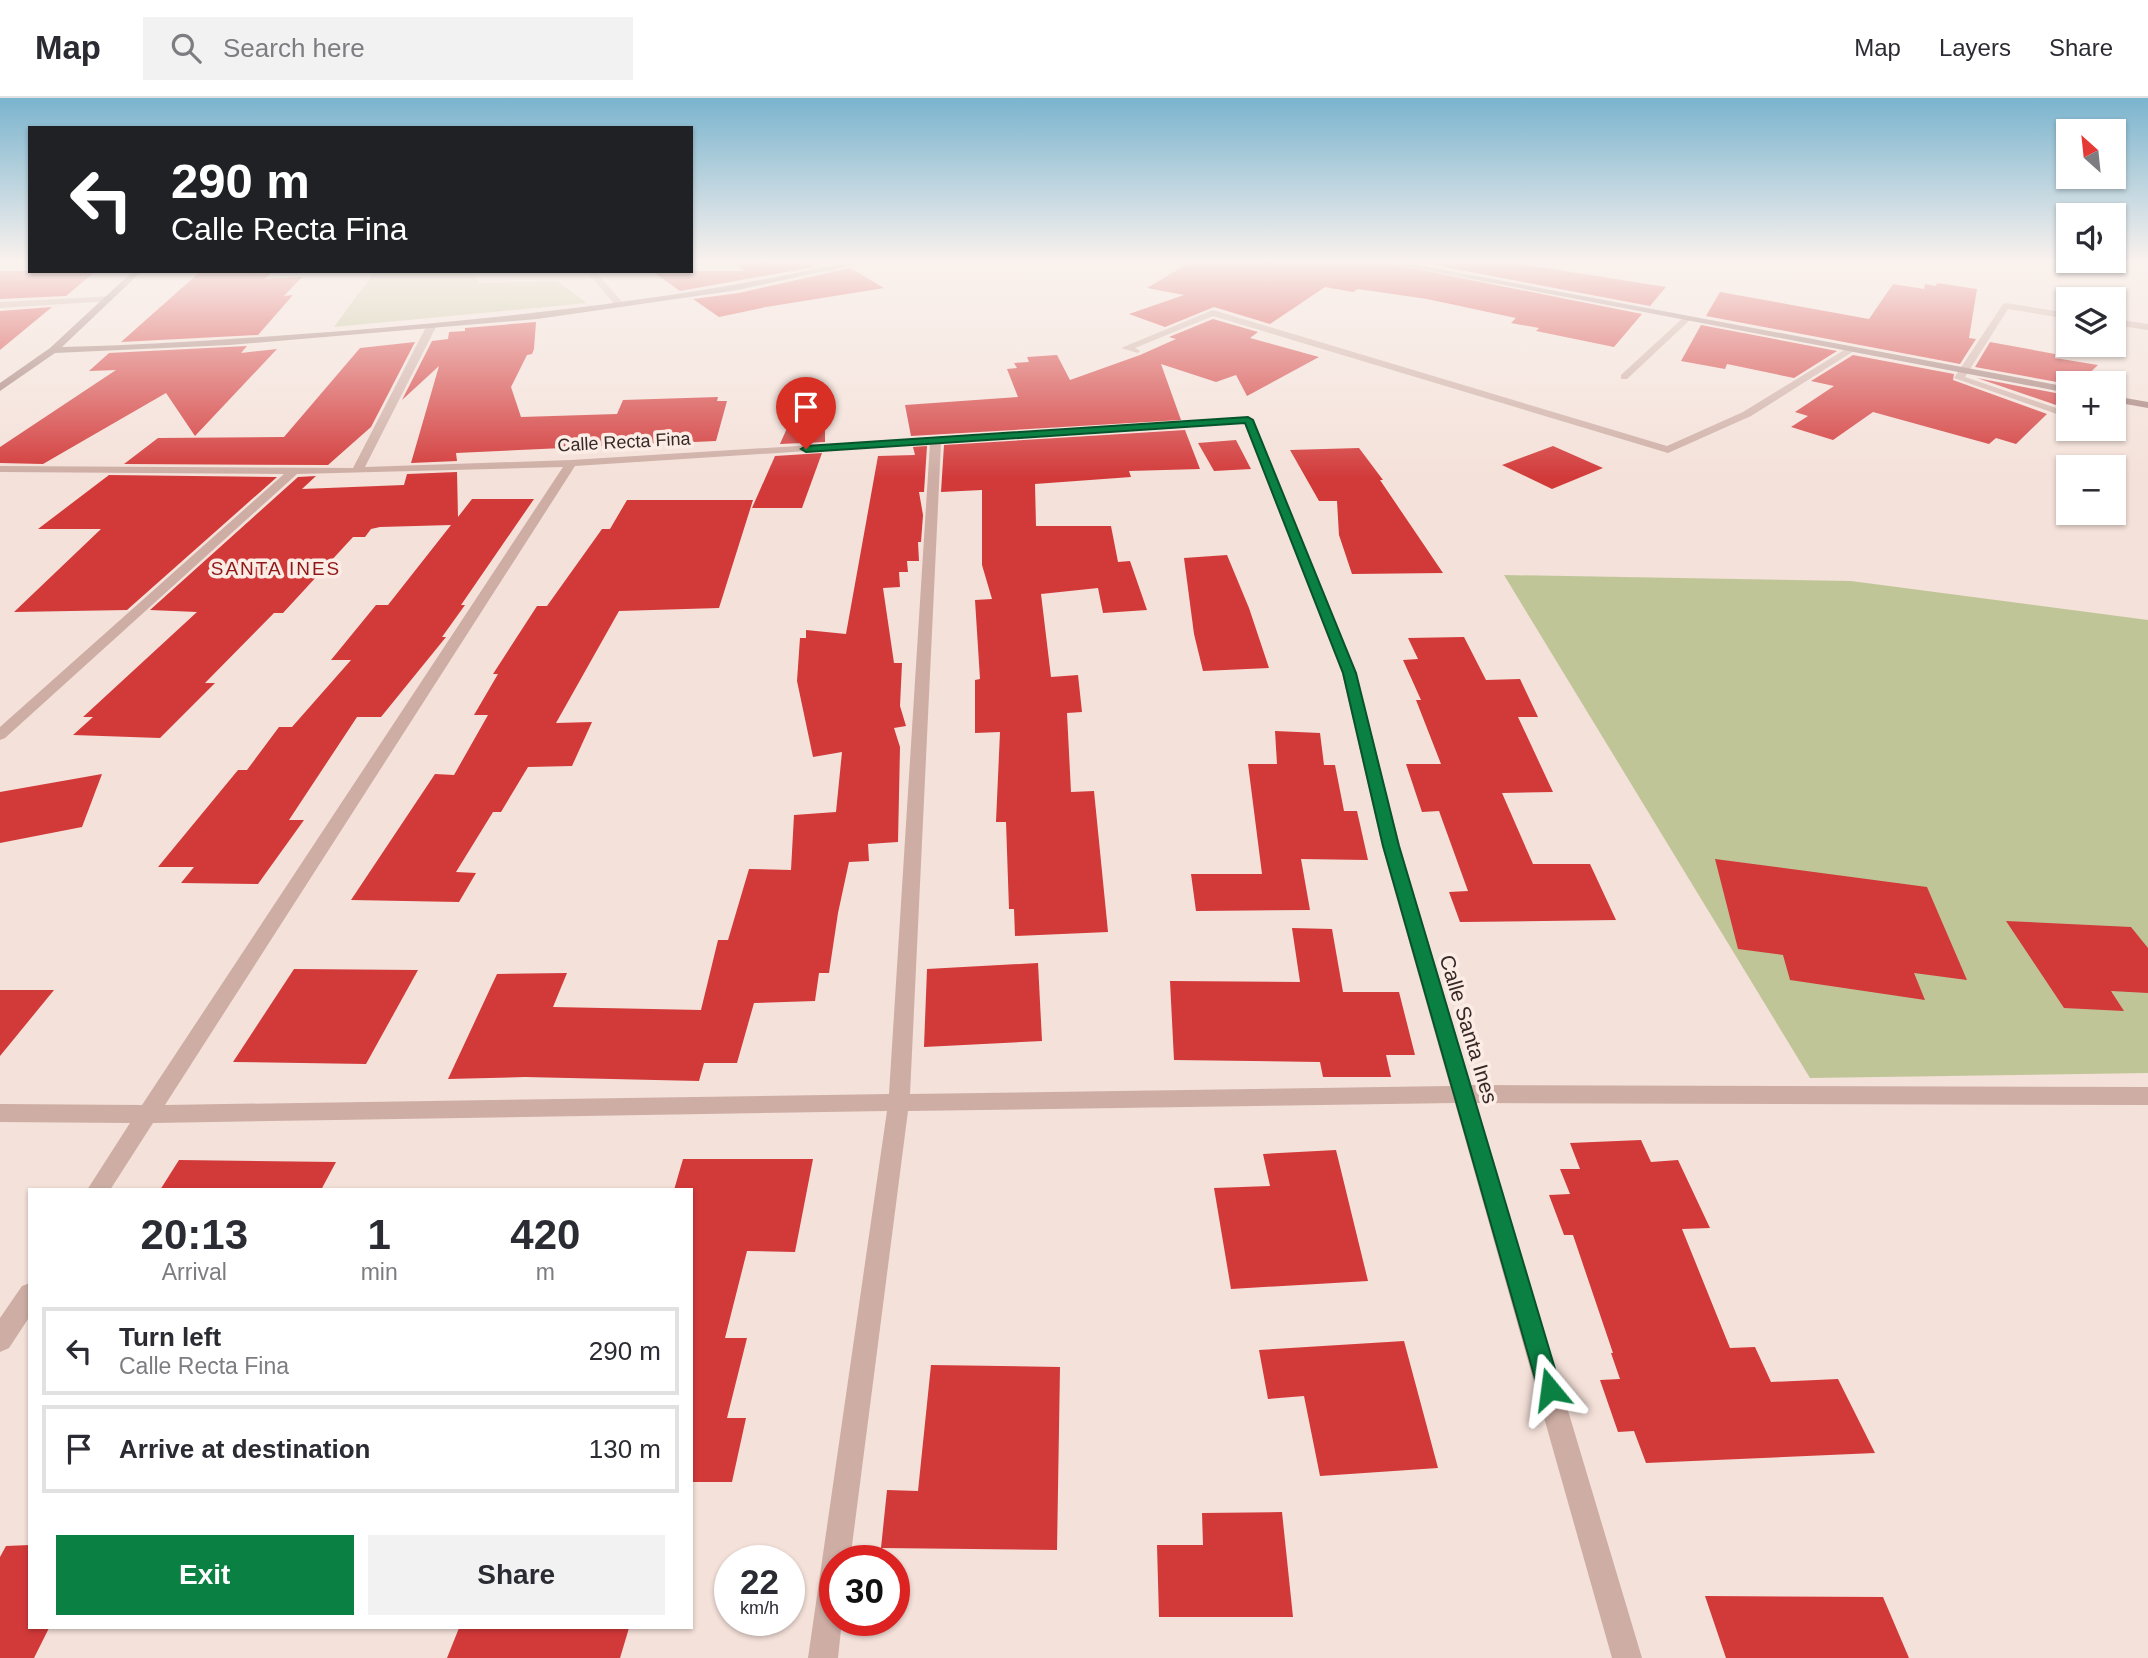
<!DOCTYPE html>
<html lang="en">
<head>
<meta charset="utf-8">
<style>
	body { margin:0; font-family:Helvetica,sans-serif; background:#f2f2f3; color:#2b2b33; height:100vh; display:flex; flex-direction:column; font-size:26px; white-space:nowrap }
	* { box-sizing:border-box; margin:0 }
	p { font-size:23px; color:#7c7c81 }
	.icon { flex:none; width:38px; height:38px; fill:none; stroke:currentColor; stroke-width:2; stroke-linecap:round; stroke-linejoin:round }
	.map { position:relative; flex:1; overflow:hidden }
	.panel { position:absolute; left:28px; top:1090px; width:665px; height:441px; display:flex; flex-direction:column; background:#fff; border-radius:0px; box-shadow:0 2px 5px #0004 }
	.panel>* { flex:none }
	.banner { position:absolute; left:28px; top:28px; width:665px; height:147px; border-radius:0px; box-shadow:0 2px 5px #0004; background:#202124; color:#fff; overflow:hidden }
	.needle { width:46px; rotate:333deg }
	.fabs { position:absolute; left:2056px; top:21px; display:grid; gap:14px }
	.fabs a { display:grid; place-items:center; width:70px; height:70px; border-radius:0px; background:#fff; box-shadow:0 2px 5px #0004; font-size:35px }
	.speed { position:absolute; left:714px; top:1447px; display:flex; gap:14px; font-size:35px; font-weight:700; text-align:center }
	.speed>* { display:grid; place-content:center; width:91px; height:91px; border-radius:50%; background:#fff; box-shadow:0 2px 5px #0004; line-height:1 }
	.speed small { font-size:18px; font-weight:400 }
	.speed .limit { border:10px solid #d22; background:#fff; color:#111 }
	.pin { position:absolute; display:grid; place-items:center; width:60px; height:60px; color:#fff; margin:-72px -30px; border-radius:50% 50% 50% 0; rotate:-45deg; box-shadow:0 0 7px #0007 }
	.pin .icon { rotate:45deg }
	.me { position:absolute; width:77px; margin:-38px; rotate:344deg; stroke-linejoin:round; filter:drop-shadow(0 0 5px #0008) }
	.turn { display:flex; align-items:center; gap:24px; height:147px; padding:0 28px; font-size:32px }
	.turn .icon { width:91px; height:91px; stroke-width:2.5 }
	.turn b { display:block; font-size:49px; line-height:60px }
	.eta { display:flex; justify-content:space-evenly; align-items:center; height:119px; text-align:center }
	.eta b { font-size:42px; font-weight:800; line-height:49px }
	.action { display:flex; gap:14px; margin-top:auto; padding:14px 28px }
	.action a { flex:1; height:80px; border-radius:0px; background:#0b8043; color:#fff; font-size:28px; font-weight:800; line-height:80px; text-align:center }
	.action a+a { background:#f2f2f3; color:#2b2b33 }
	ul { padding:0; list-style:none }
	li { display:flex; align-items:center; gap:21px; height:88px; margin:0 14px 10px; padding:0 14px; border:4px solid #e1e1e2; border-radius:0px }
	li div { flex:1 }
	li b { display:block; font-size:26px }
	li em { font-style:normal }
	header { display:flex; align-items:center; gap:42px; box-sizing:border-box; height:98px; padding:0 35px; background:#fff; border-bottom:2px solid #e1e1e2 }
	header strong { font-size:33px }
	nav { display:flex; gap:38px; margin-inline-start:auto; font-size:24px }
	.search { width:490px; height:63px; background:#f2f2f3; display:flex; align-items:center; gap:18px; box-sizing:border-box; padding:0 24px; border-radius:0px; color:#7c7c81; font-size:26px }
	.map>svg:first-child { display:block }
</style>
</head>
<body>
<header>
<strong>Map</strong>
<div class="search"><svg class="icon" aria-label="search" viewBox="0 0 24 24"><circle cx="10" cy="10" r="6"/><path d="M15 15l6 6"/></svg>Search here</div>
<nav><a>Map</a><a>Layers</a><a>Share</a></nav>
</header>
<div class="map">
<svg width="2148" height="1560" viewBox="0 0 2148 1560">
	<rect width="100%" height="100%" fill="#f4e1d9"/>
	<g fill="#c0c598">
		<polygon points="375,173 471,173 479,185 557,183 587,205 334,229"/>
		<polygon points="1504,477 1851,483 2148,522 2148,975 1810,980"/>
	</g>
	<g fill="#d23939">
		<polygon points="731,162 804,162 813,169 680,193 652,173 745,173"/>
		<polygon points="1194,162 1371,162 1642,216 1614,249 1536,233 1539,230 1511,225 1516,220 1427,201 1358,191 1353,194 1325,189 1270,226 1214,209 1165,229 1129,216 1184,197 1147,190"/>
		<polygon points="1407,162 1495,162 1666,189 1650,208"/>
		<polygon points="850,170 884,190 766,209 719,219 693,201 739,195"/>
		<polygon points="0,173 96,173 66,198 0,201"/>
		<polygon points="201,173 273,173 265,181 302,179 284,198 293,197 258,237 121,244"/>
		<polygon points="1937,185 1977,191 1969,240 1976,241 1960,266 1706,218 1720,194 1869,221 1893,186 1924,191 1925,186 1936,188"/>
		<polygon points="52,209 0,252 0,213"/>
		<polygon points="1213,221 1258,234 1250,240 1319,259 1247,298 1236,277 1216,284 1161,266 1181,322 911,338 905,307 1018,299 1007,271 1017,270 1014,265 1029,264 1027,259 1057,257 1070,282 1140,257 1176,241 1169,239"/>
		<polygon points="536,224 534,251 532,256 527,257 511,289 521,319 617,316 623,302 718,299 717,303 727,303 716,343 456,355 457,363 411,365 439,268 402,302 432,243 448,241 449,234 465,233 465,230"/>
		<polygon points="1701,227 1837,253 1794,280 1727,266 1725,271 1681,263"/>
		<polygon points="415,244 371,329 328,367 124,366 158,340 284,339 360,250"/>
		<polygon points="1990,244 2055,256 2055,260 2098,267 2079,285 2068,286 1975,269"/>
		<polygon points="247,248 241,255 277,251 195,338 166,295 43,366 0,365 0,349 116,272 89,273 109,255"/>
		<polygon points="1853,257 1954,276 1953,282 2047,316 2016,346 1996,340 1989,346 1873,314 1833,342 1791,329 1808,318 1795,314 1834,288 1811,283"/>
		<polygon points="1977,280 2066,297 2056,307"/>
		<polygon points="825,310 825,344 780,346 795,312"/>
		<polygon points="1185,332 1200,371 1129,373 1131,379 1035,386 1036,428 1111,428 1118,464 1130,463 1147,512 1103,515 1098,490 1041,496 1051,579 1078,577 1082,614 1067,615 1071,694 1094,693 1108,834 1015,838 1014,811 1009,811 1006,724 996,724 1000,634 975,635 975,582 980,581 975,502 992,501 982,467 982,392 941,394 944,347"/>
		<polygon points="1236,342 1251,371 1214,373 1198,345"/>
		<polygon points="927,348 924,394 919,394 923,417 921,444 918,444 919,463 907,463 908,474 899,474 900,489 883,490 894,565 902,565 900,608 906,628 894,630 900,649 898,744 868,746 869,763 849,764 838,815 829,875 819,875 815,903 754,905 737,965 704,965 699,983 525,979 448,981 497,876 567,875 553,909 701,912 718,842 728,842 749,771 791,772 794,717 836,714 842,654 813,659 797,583 800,540 806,540 806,532 846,536 878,358 915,357 913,349"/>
		<polygon points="1553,348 1603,370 1552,391 1502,367"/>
		<polygon points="1359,350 1383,382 1380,382 1443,475 1352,476 1339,437 1337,403 1319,403 1290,352"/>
		<polygon points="822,355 802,410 752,410 775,358"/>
		<polygon points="457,374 458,419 472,401 534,401 461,507 465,507 442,539 446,539 381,619 357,619 289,722 304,722 258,786 181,785 194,769 158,769 238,672 247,672 279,629 292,629 351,562 331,562 376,507 388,507 451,427 380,429 371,431 365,439 353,439 283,515 274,515 205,585 215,585 160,640 73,637 93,619 83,619 197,514 150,512 298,379 316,378 302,391 404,387 407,376"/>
		<polygon points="109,377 277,379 127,512 14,514 101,431 38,431"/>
		<polygon points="627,402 753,402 719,510 619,513 556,625 592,624 572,668 528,669 501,714 493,714 456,774 476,775 459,804 351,802 435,676 454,677 488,617 474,617 498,576 493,576 537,508 547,508 602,431 610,431"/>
		<polygon points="1227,457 1249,510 1269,570 1203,573 1194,536 1184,460"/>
		<polygon points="1464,539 1486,582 1520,581 1538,619 1518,619 1553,694 1502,695 1533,766 1590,766 1616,822 1460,824 1449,794 1468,793 1439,713 1422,714 1406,666 1441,666 1416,602 1421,602 1403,562 1418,561 1408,540"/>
		<polygon points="1275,633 1320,635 1324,667 1335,667 1344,713 1357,713 1368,762 1301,761 1310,812 1196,813 1191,776 1262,776 1248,666 1277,666"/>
		<polygon points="102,676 82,729 0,745 0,694"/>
		<polygon points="1715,761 1927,789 1967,882 1914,875 1925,902 1790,882 1783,857 1738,851"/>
		<polygon points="2006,823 2131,829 2148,850 2148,895 2111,893 2124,913 2064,910"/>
		<polygon points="1292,830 1332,831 1343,894 1399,894 1415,957 1386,957 1391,979 1323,979 1320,964 1174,962 1170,883 1300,884"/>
		<polygon points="1038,865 1042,943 924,949 927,871"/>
		<polygon points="294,871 418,872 366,966 233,964"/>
		<polygon points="0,892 54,892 0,958"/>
		<polygon points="1641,1042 1651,1064 1678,1062 1710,1130 1682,1131 1730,1250 1755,1249 1771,1284 1838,1281 1875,1355 1646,1365 1634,1333 1618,1334 1600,1282 1620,1281 1611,1255 1613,1255 1573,1137 1564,1137 1549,1097 1570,1096 1560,1071 1580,1071 1570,1045"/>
		<polygon points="1336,1052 1368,1183 1231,1191 1214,1090 1270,1088 1263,1056"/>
		<polygon points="683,1061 813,1061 795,1154 747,1153 725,1240 747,1240 727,1320 746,1320 732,1384 691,1384 691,1092 674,1092"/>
		<polygon points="179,1062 336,1064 321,1092 160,1092"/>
		<polygon points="1404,1243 1438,1370 1320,1378 1304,1298 1268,1301 1259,1252"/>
		<polygon points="931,1267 1060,1269 1057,1452 881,1450 887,1392 918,1393"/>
		<polygon points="1282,1414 1293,1519 1159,1519 1157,1447 1203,1447 1202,1415"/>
		<polygon points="30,1447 30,1530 49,1530 34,1560 0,1560 0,1459 6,1448"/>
		<polygon points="1705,1498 1883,1499 1909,1560 1726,1560"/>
		<polygon points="459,1530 629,1530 620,1560 447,1560"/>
	</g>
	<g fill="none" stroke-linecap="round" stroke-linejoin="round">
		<g fill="#cdada4" fill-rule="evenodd">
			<polygon points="807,162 818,162 834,172 827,174"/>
			<polygon points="586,173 595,173 623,205 623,209 617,209"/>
			<polygon points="114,198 111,203 0,210 0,204"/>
			<polygon points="2006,205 2068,215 2068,221 2008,211 1965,279 2068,314 2068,320 1954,280 2003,206"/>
			<polygon points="1213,212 1667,348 1743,314 1849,249 1857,251 1751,318 1668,355 1213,218 1135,250 1140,253 1138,255 1121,250"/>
			<polygon points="1684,219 1691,221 1627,281 1621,281 1621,277"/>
			<polygon points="2114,221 2148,226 2148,232 2114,227"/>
			<path d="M431,226l5,3 -71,140 206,-7 681,-42 104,255 44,173 71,239 677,2v18l-672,-2 166,555h-30l-157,-555 -547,8 -58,450h-15v59h7l-4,38h-30l79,-547 -734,12 -43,67h-23l43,-67 -130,-1v-18l142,1 421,-638 -266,7 -292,264 -5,2v-13l284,-253 -284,-2v-6l353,2 73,-141zM1244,325l98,250 40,173 68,240 -540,8 31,-651zM930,345l-41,651 -724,11 410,-639z"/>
			<polygon points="2101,331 2113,331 2120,336 2111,338"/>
			<polygon points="30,1185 30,1218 9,1250 0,1254 0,1220 22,1188"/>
		</g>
		<g fill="#a17b75" fill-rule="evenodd">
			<path d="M859,162h16l-137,30 -201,29 -308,26 -174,8 -55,38v-8l50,-35 83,-77h9l-80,76c94,-2 187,-9 281,-16 174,-14 346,-33 516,-71z"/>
			<polygon points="1373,162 1391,162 2068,289 2068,295"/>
			<polygon points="2114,298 2148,304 2148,310 2114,304"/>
		</g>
	</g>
	<linearGradient id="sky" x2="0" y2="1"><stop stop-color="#7ab4ce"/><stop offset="0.43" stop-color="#faf2ee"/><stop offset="1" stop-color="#faf2ee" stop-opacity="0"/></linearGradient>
	<rect width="2148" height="381" fill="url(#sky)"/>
	<polygon fill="#0b8043" stroke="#07532c" stroke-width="2" points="1248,319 1253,322 1356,575 1399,748 1561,1291 1558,1299 1550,1303 1542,1299 1538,1291 1383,748 1343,575 1245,325 806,354 801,351 806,348"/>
	<g text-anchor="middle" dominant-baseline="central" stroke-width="7" stroke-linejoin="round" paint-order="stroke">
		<g font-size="18" fill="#382826" stroke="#fbede6">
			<text transform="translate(624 344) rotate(-3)">Calle Recta Fina</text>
		</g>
		<g font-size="19" letter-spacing="2" fill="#8f1717" stroke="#fbede6">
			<text x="276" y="470">SANTA INES</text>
		</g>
		<g font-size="21" fill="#382826" stroke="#fbede6">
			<text transform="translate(1469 931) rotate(73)">Calle Santa Ines</text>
		</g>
	</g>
</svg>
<div class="fabs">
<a><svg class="needle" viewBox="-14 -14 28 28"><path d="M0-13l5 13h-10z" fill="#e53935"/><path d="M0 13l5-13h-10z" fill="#7c7c81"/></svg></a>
<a><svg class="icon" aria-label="sound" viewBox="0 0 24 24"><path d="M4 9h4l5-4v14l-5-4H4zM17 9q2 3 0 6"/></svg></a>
<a><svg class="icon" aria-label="layers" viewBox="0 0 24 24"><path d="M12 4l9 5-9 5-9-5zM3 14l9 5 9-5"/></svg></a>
<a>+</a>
<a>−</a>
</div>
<div class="speed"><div>22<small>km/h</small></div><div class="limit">30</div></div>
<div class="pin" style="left:806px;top:351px;background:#d93025"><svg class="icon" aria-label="arrive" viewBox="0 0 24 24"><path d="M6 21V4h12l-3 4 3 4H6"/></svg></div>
<svg class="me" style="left:1550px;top:1291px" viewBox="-20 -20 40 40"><path d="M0-17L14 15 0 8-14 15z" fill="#0b8043" stroke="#fff" stroke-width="4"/></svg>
<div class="banner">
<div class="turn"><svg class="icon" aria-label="left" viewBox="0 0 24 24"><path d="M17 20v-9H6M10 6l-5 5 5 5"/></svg><div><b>290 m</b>Calle Recta Fina</div></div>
</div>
<section class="panel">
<div class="eta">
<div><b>20:13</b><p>Arrival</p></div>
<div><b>1</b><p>min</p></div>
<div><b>420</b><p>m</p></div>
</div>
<ul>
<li><svg class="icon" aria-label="left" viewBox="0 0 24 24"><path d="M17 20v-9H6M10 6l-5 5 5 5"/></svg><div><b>Turn left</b><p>Calle Recta Fina</p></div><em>290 m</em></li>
<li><svg class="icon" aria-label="arrive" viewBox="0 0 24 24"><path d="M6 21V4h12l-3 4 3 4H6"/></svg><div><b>Arrive at destination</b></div><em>130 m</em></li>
</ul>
<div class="action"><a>Exit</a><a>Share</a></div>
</section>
</div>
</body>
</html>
